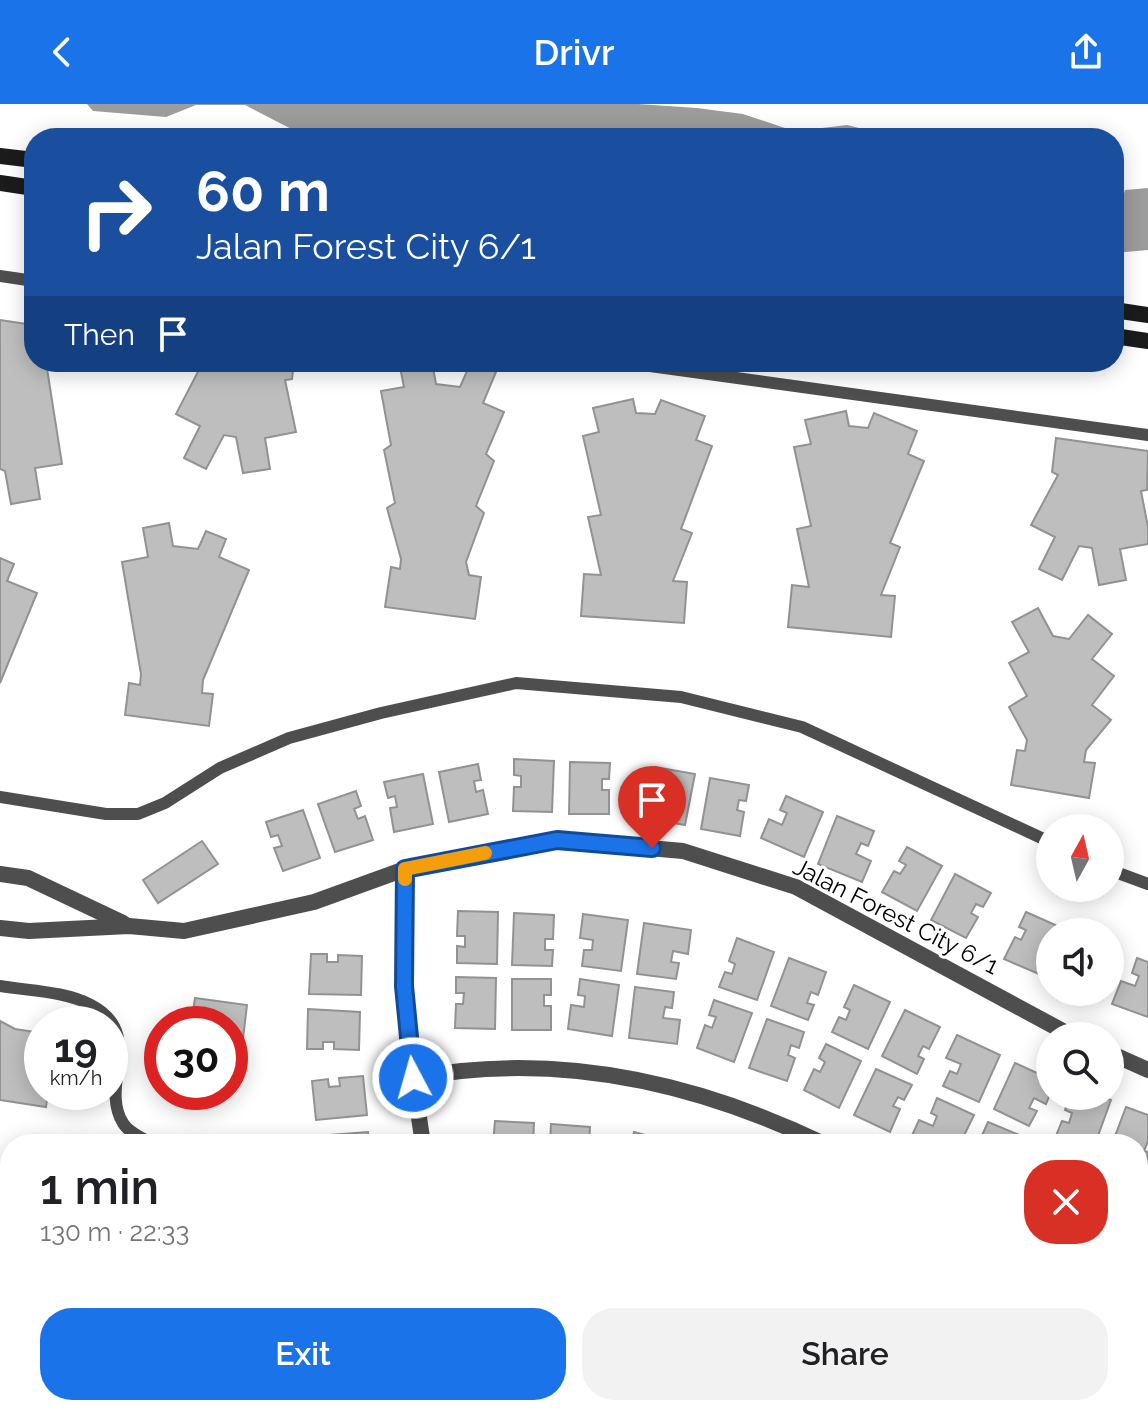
<!DOCTYPE html>
<html lang="en">
<head>
<meta charset="utf-8">
<style>
	body { margin:0; font-family:Raleway,sans-serif; background:#f2f2f2; color:#202124; height:100vh; display:flex; flex-direction:column; font-size:30px; white-space:nowrap }
	* { box-sizing:border-box; margin:0 }
	p { font-size:26px; color:#757577 }
	.icon { flex:none; width:44px; height:44px; fill:none; stroke:currentColor; stroke-width:2; stroke-linecap:round; stroke-linejoin:round }
	.map { position:relative; flex:1; overflow:hidden }
	.side { position:absolute; left:0px; top:1030px; width:1148px; height:282px; display:flex; flex-direction:column; background:#fff; border-radius:32px 32px 0 0; box-shadow:0 4px 20px #0003 }
	.side>* { flex:none }
	.guide { position:absolute; left:24px; top:24px; width:1100px; height:244px; border-radius:32px; box-shadow:0 4px 20px #0003; background:#1a4fa0; color:#fff; overflow:hidden }
	.needle { width:52px; rotate:8deg }
	.controls { position:absolute; left:1036px; top:710px; display:grid; gap:16px }
	.controls a { display:grid; place-items:center; width:88px; height:88px; border-radius:50%; background:#fff; box-shadow:0 4px 20px #0003; font-size:40px }
	.speed { position:absolute; left:24px; top:902px; display:flex; gap:16px; font-size:40px; font-weight:700; text-align:center }
	.speed>* { display:grid; place-content:center; width:104px; height:104px; border-radius:50%; background:#fff; box-shadow:0 4px 20px #0003; line-height:1 }
	.speed small { font-size:20px; font-weight:400 }
	.speed .limit { border:12px solid #d22; background:#fff; color:#111 }
	.pin { position:absolute; display:grid; place-items:center; width:68px; height:68px; color:#fff; margin:-82px -34px; border-radius:50% 50% 50% 0; rotate:-45deg; box-shadow:0 0 8px #0007 }
	.pin .icon { rotate:45deg }
	.me { position:absolute; width:88px; margin:-44px; rotate:354deg; stroke-linejoin:round; filter:drop-shadow(0 0 6px #0008) }
	.turn { display:flex; align-items:center; gap:28px; height:168px; padding:0 40px; font-size:36px }
	.turn .icon { width:104px; height:104px; stroke-width:2.5 }
	.turn b { display:block; font-size:56px; line-height:68px }
	.then { display:flex; align-items:center; height:76px; padding:0 40px; background:#0003; gap:16px; font-size:30px }
	.round { display:grid; place-items:center; flex:none; width:84px; height:84px; border-radius:32px; background:#f2f2f2 }
	.overview { display:flex; align-items:center; justify-content:space-between; height:136px; padding:0 40px }
	h1 { font-size:48px; font-weight:600; line-height:60px }
	.action { display:flex; gap:16px; margin-top:auto; padding:16px 40px }
	.action a { flex:1; height:92px; border-radius:32px; background:#1a73e8; color:#fff; font-size:32px; font-weight:600; line-height:92px; text-align:center }
	.action a+a { background:#f2f2f2; color:#202124 }
	header { display:flex; justify-content:space-between; align-items:center; height:104px; padding:0 40px; background:#1a73e8; color:#fff; font-size:36px; font-weight:600 }
	.map>svg:first-child { display:block }
</style>
</head>
<body>
<header><svg class="icon" aria-label="back" viewBox="0 0 24 24"><path d="M15 5l-7 7 7 7"/></svg>Drivr<svg class="icon" aria-label="share" viewBox="0 0 24 24"><path d="M12 15V3M7 8l5-5 5 5M5 13v7h14v-7"/></svg></header>
<div class="map">
<svg width="1148" height="1311" viewBox="0 0 1148 1311">
	<rect width="100%" height="100%" fill="#fff"/>
	<g fill="#9c9c9c">
		<polygon points="87,0 638,0 697,4 743,10 785,24 822,24 847,21 900,34 305,32 245,1 196,1 166,13 93,7"/>
		<polygon points="1148,84 1148,146 1114,149 1114,124 1125,86"/>
	</g>
	<g fill="#bebebe" stroke="#929292" stroke-width="2">
		<polygon points="0,216 34,221 34,258 46,258 62,360 35,364 40,395 11,400 5,367 0,365"/>
		<polygon points="198,258 294,258 292,275 285,276 296,328 265,334 270,365 243,369 236,333 224,331 206,365 184,354 200,322 176,310 202,260"/>
		<polygon points="399,258 432,258 436,280 460,283 471,258 496,268 483,299 504,308 486,350 494,357 476,402 484,409 466,458 469,471 481,473 475,515 385,503 391,463 400,465 401,455 387,404 395,399 384,346 391,341 381,287 404,283"/>
		<polygon points="633,295 636,309 655,310 661,296 705,312 696,336 712,342 681,425 692,429 673,477 687,478 684,519 581,512 584,470 601,471 588,413 601,411 583,332 599,328 593,304"/>
		<polygon points="846,307 849,322 868,324 874,309 917,327 908,350 924,357 890,439 900,443 881,491 895,492 891,533 788,523 792,481 809,483 797,425 811,422 794,343 811,340 805,316"/>
		<polygon points="1056,334 1148,347 1147,386 1141,387 1148,423 1148,440 1120,445 1126,476 1099,481 1092,444 1079,442 1062,476 1039,465 1055,433 1031,421 1058,371 1052,368"/>
		<polygon points="169,419 173,442 198,445 206,427 226,435 219,453 249,466 203,576 202,589 213,590 209,622 125,611 129,579 140,581 141,570 122,458 148,453 143,424"/>
		<polygon points="0,454 14,460 7,477 37,489 0,579"/>
		<polygon points="1038,504 1053,532 1069,535 1088,511 1112,530 1092,555 1114,572 1092,601 1111,616 1086,646 1084,658 1095,659 1089,694 1011,681 1017,646 1025,647 1027,636 1009,603 1027,592 1009,559 1029,548 1012,518"/>
		<polygon points="514,655 554,657 552,708 513,707 514,683 521,683 521,672 514,671"/>
		<polygon points="570,658 610,659 609,675 602,675 602,686 609,686 609,710 569,710"/>
		<polygon points="478,660 481,676 474,677 476,688 483,686 488,710 449,718 439,668"/>
		<polygon points="655,663 695,670 685,721 646,714 650,689 658,691 660,680 653,679"/>
		<polygon points="423,670 433,720 394,728 390,704 397,703 395,692 388,694 384,678"/>
		<polygon points="710,674 749,681 746,697 739,696 737,706 744,708 740,732 701,725"/>
		<polygon points="356,687 361,702 354,705 358,715 365,712 373,736 335,748 318,700"/>
		<polygon points="786,692 823,708 804,753 761,734 769,715 782,721 787,709 780,706"/>
		<polygon points="303,706 320,754 283,767 274,744 282,742 278,731 271,733 266,718"/>
		<polygon points="837,712 874,727 868,742 861,739 856,750 871,757 862,778 818,760"/>
		<polygon points="202,737 218,760 158,799 143,776"/>
		<polygon points="907,743 942,762 917,807 882,788 894,767 900,770 906,761 899,757"/>
		<polygon points="955,770 991,789 983,803 976,800 971,809 978,813 966,834 931,816"/>
		<polygon points="458,807 498,808 497,860 457,859 457,842 465,843 465,832 457,832"/>
		<polygon points="1026,808 1062,824 1060,828 1050,828 1050,850 1041,871 1004,855 1015,833 1021,836 1026,826 1019,823"/>
		<polygon points="514,809 554,811 553,835 545,835 545,846 553,846 552,862 512,861"/>
		<polygon points="583,810 628,816 621,867 582,862 584,846 592,846 593,836 580,834"/>
		<polygon points="644,819 691,826 688,850 673,847 671,858 679,859 676,875 637,870"/>
		<polygon points="737,834 774,848 757,896 719,883 725,868 732,870 735,860 729,857"/>
		<polygon points="311,850 327,850 327,858 338,858 338,851 362,852 361,891 309,890"/>
		<polygon points="789,854 826,868 818,891 811,888 807,899 814,901 808,916 771,902"/>
		<polygon points="1137,854 1148,858 1148,913 1112,900 1121,877 1135,882 1139,872 1132,869"/>
		<polygon points="456,873 496,874 495,925 455,924 456,900 463,900 464,889 456,889"/>
		<polygon points="512,875 551,875 551,891 544,891 544,902 551,902 551,926 512,926"/>
		<polygon points="580,875 619,881 612,932 568,925 571,901 584,903 585,892 578,891"/>
		<polygon points="854,881 890,898 868,945 832,928 839,913 846,916 850,906 844,903"/>
		<polygon points="635,883 674,888 672,904 665,903 663,914 680,916 677,940 629,934"/>
		<polygon points="195,894 247,901 241,951 230,950 230,920 191,920"/>
		<polygon points="714,896 752,909 734,958 697,944 705,921 712,924 716,913 709,911"/>
		<polygon points="308,905 360,908 359,946 334,945 334,938 323,938 323,945 307,945"/>
		<polygon points="905,906 940,923 929,945 923,942 918,952 924,955 917,970 882,952"/>
		<polygon points="767,915 804,928 799,944 791,941 788,951 795,954 787,977 749,964"/>
		<polygon points="0,917 15,925 42,929 42,988 48,988 46,1003 0,996"/>
		<polygon points="957,931 1000,951 979,998 943,982 950,967 957,970 961,960 946,954"/>
		<polygon points="826,940 861,957 839,1004 804,986 814,965 820,968 825,958 819,954"/>
		<polygon points="1015,959 1050,975 1050,990 1046,1000 1034,994 1029,1004 1037,1007 1029,1022 994,1005"/>
		<polygon points="876,965 912,981 904,996 898,993 893,1002 900,1005 890,1028 854,1011"/>
		<polygon points="363,972 367,1011 316,1016 312,977 328,975 329,983 340,982 339,974"/>
		<polygon points="1070,992 1098,992 1111,996 1095,1040 1079,1040 1056,1032 1062,1017 1069,1019 1072,1009 1065,1006"/>
		<polygon points="937,994 974,1011 960,1040 909,1038 919,1016 933,1022 937,1012 931,1009"/>
		<polygon points="1126,1003 1148,1011 1148,1037 1144,1047 1148,1048 1146,1065 1138,1062 1138,1040 1112,1040"/>
		<polygon points="495,1017 534,1019 533,1040 493,1040"/>
		<polygon points="988,1018 1024,1033 1021,1040 978,1040"/>
		<polygon points="551,1020 590,1023 589,1040 550,1040"/>
		<polygon points="368,1028 369,1040 317,1040 317,1032"/>
		<polygon points="634,1028 679,1040 631,1040"/>
		<polygon points="1138,1223 1148,1226 1147,1279 1138,1277"/>
		<polygon points="1138,1291 1143,1292 1137,1311 1096,1311 1097,1307 1104,1309 1106,1302 1138,1302"/>
		<polygon points="105,1302 254,1302 267,1311 113,1311 104,1304"/>
		<polygon points="514,1302 556,1302 554,1311 513,1311"/>
		<polygon points="573,1302 615,1302 613,1311 572,1311"/>
		<polygon points="643,1302 687,1302 684,1311 640,1311"/>
		<polygon points="707,1302 757,1302 753,1311 703,1311"/>
		<polygon points="1017,1302 1066,1302 1063,1311 1028,1311 1015,1306"/>
	</g>
	<g fill="none" stroke-linecap="round" stroke-linejoin="round">
		<g stroke="#4e4e4e" stroke-width="12">
			<polyline points="0,172 34,177"/>
			<polyline points="621,258 1148,331"/>
			<polyline points="0,693 106,710 138,710 165,699 220,664 289,634 381,609 516,579 681,593 802,623 1050,738"/>
			<polyline points="1110,766 1148,780"/>
			<path d="M0,882c29,5 65,5 91,19 55,29 8,80 32,118 5,9 20,16 30,21"/>
			<polyline points="320,1302 325,1311"/>
		</g>
		<g stroke="#4e4e4e" stroke-width="16">
			<polyline points="405,765 404,882 413,974 423,1040"/>
			<polyline points="0,770 28,774 123,819"/>
			<polyline points="0,824 29,827 129,822 184,827 314,798 405,765 557,736 683,747 796,783 1072,932"/>
			<polyline points="1110,949 1148,966"/>
			<path d="M413,974c142,-27 282,4 411,66"/>
			<polyline points="1138,1170 1148,1173"/>
			<polyline points="898,1302 919,1311"/>
		</g>
		<g stroke="#1b1b1b" stroke-width="16">
			<polyline points="0,52 34,56"/>
			<polyline points="0,79 34,84"/>
			<polyline points="1114,206 1148,211"/>
			<polyline points="1114,232 1148,237"/>
		</g>
	</g>
	<g fill="none" stroke-linecap="round" stroke-linejoin="round">
		<defs>
			<polyline id="route" points="413,974 404,882 405,765 557,736 652,744"/>
		</defs>
		<use href="#route" stroke="#114b97" stroke-width="20"/>
		<use href="#route" stroke="#1a73e8" stroke-width="14"/>
		<polyline stroke="#f59e0b" stroke-width="14" points="405,775 405,765 485,749"/>
	</g>
	<g text-anchor="middle" dominant-baseline="central" stroke-width="6" stroke-linejoin="round" paint-order="stroke">
		<g font-size="24" fill="#000" stroke="#fff">
			<text transform="translate(896 812) rotate(27)">Jalan Forest City 6/1</text>
		</g>
	</g>
</svg>
<div class="controls">
<a><svg class="needle" viewBox="-14 -14 28 28"><path d="M0-13l5 13h-10z" fill="#e53935"/><path d="M0 13l5-13h-10z" fill="#757577"/></svg></a>
<a><svg class="icon" aria-label="sound" viewBox="0 0 24 24"><path d="M4 9h4l5-4v14l-5-4H4zM17 9q2 3 0 6"/></svg></a>
<a><svg class="icon" aria-label="search" viewBox="0 0 24 24"><circle cx="10" cy="10" r="6"/><path d="M15 15l6 6"/></svg></a>
</div>
<div class="speed"><div>19<small>km/h</small></div><div class="limit">30</div></div>
<div class="pin" style="left:652px;top:744px;background:#d93025"><svg class="icon" aria-label="arrive" viewBox="0 0 24 24"><path d="M6 21V4h12l-3 4 3 4H6"/></svg></div>
<svg class="me" style="left:413px;top:974px" viewBox="-20 -20 40 40"><circle r="17" fill="#1a73e8" stroke="#fff" stroke-width="3"/><path d="M0-11L8 9 0 5-8 9z" fill="#fff"/></svg>
<div class="guide">
<div class="turn"><svg class="icon" aria-label="right" viewBox="0 0 24 24"><path d="M7 20v-9h11M14 6l5 5-5 5"/></svg><div><b>60 m</b>Jalan Forest City 6/1</div></div>
<div class="then">Then<svg class="icon" aria-label="arrive" viewBox="0 0 24 24"><path d="M6 21V4h12l-3 4 3 4H6"/></svg></div>
</div>
<section class="side">
<div class="overview"><div><h1>1 min</h1><p>130 m · 22:33</p></div><a class="round" style="background:#d93025;color:#fff"><svg class="icon" aria-label="close" viewBox="0 0 24 24"><path d="M6 6l12 12M18 6L6 18"/></svg></a></div>
<div class="action"><a>Exit</a><a>Share</a></div>
</section>
</div>
</body>
</html>
